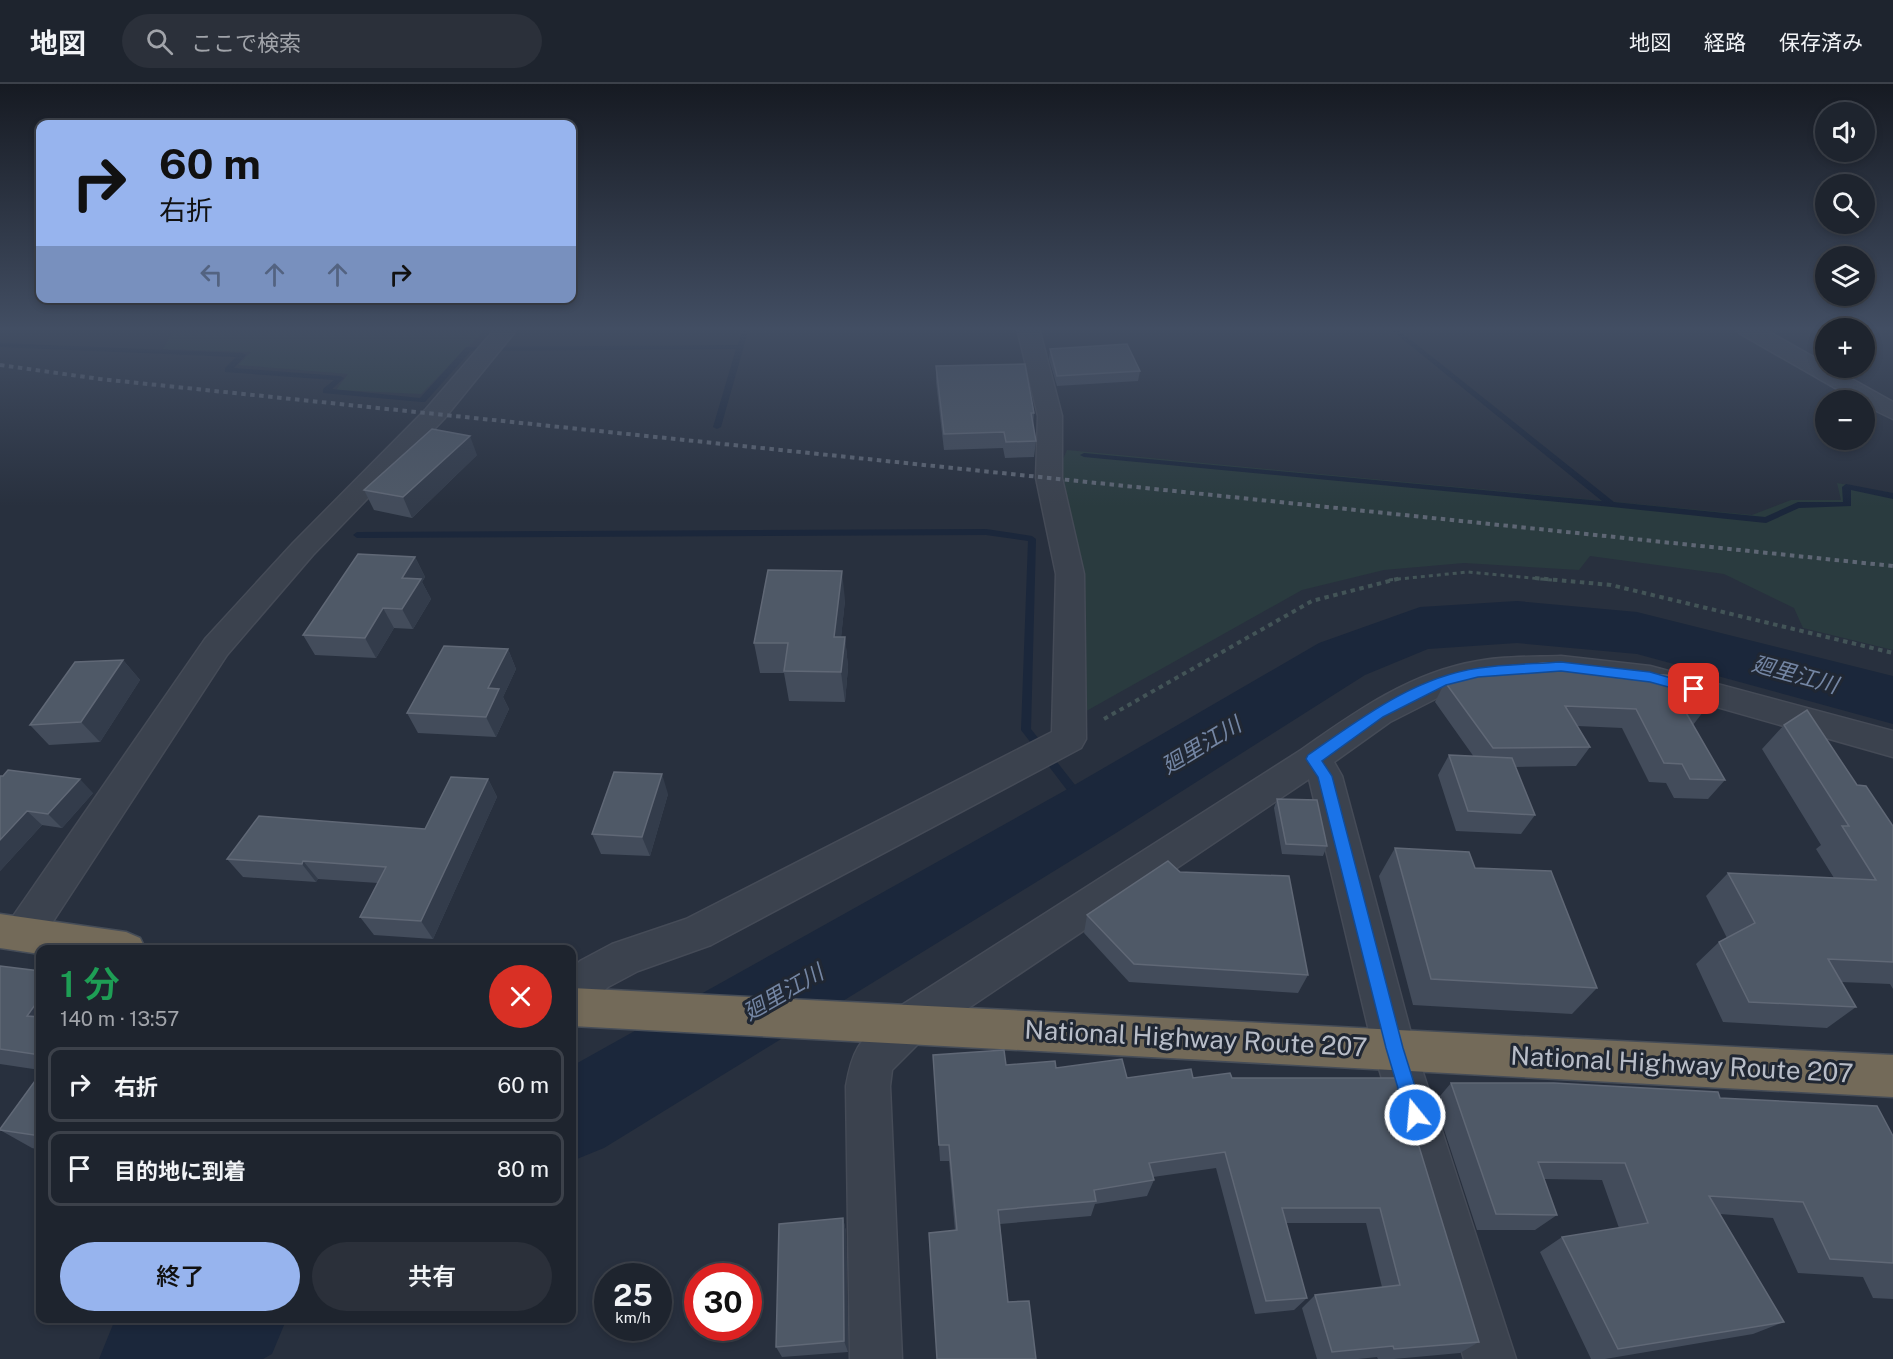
<!DOCTYPE html>
<html lang="ja">
<head>
<meta charset="utf-8">
<style>
	body { margin:0; font-family:"Public Sans","Noto Sans JP",sans-serif; background:#2b303a; color:#f1f3f6; height:100vh; display:flex; flex-direction:column; font-size:22px; white-space:nowrap }
	* { box-sizing:border-box; margin:0 }
	p { font-size:20px; color:#a1a4aa }
	.icon { flex:none; width:33px; height:33px; fill:none; stroke:currentColor; stroke-width:2; stroke-linecap:round; stroke-linejoin:round }
	.map { position:relative; flex:1; overflow:hidden }
	.panel { position:absolute; left:36px; top:861px; width:540px; height:378px; display:flex; flex-direction:column; background:#1e242e; border-radius:12px; box-shadow:0 3px 9px #0003,0 0 0 2px #3c414a }
	.panel>* { flex:none }
	.banner { position:absolute; left:36px; top:36px; width:540px; height:183px; border-radius:12px; box-shadow:0 3px 9px #0003,0 0 0 2px #3c414a; background:#97b4ee; color:#111; overflow:hidden }
	.buttons { position:absolute; left:1815px; top:18px; display:grid; gap:12px }
	.buttons a { display:grid; place-items:center; width:60px; height:60px; border-radius:50%; background:#1e242e; box-shadow:0 3px 9px #0003,0 0 0 2px #3c414a; font-size:30px }
	.speed { position:absolute; left:594px; top:1179px; display:flex; gap:12px; font-size:30px; font-weight:700; text-align:center }
	.speed>* { display:grid; place-content:center; width:78px; height:78px; border-radius:50%; background:#1e242e; box-shadow:0 3px 9px #0003,0 0 0 2px #3c414a; line-height:1 }
	.speed small { font-size:15px; font-weight:400 }
	.speed .limit { border:9px solid #d22; background:#fff; color:#111 }
	.pin { position:absolute; display:grid; place-items:center; width:51px; height:51px; color:#fff; margin:-26px; border-radius:12px; box-shadow:0 3px 9px #0006 }
	.me { position:absolute; width:66px; margin:-33px; rotate:343deg; stroke-linejoin:round; filter:drop-shadow(0 0 4px #0008) }
	.turn { display:flex; align-items:center; gap:21px; height:126px; padding:0 24px; font-size:27px }
	.turn .icon { width:78px; height:78px; stroke-width:2.5 }
	.turn b { display:block; font-size:42px; line-height:51px }
	.lanes { display:flex; align-items:center; height:57px; padding:0 24px; background:#0003; justify-content:center; gap:30px; direction:ltr }
	.lanes .off { opacity:.35 }
	.round { display:grid; place-items:center; flex:none; width:63px; height:63px; border-radius:32px; background:#2b303a }
	.head { display:flex; align-items:center; justify-content:space-between; height:102px; padding:0 24px }
	h1 { font-size:36px; font-weight:600; line-height:45px; color:#1e9e55 }
	.action { display:flex; gap:12px; margin-top:auto; padding:12px 24px }
	.action a { flex:1; height:69px; border-radius:36px; background:#97b4ee; color:#111; font-size:24px; font-weight:600; line-height:69px; text-align:center }
	.action a+a { background:#2b303a; color:#f1f3f6 }
	ul { padding:0; list-style:none }
	li { display:flex; align-items:center; gap:18px; height:75px; margin:0 12px 9px; padding:0 12px; border:3px solid #3c414a; border-radius:12px }
	li div { flex:1 }
	li b { display:block; font-size:22px }
	li em { font-style:normal }
	header { display:flex; align-items:center; gap:36px; box-sizing:border-box; height:84px; padding:0 30px; background:#1e242e; border-bottom:2px solid #3c414a }
	header strong { font-size:28px }
	nav { display:flex; gap:33px; margin-inline-start:auto; font-size:21px }
	.search { width:420px; height:54px; background:#2b303a; display:flex; align-items:center; gap:15px; box-sizing:border-box; padding:0 21px; border-radius:33px; color:#a1a4aa; font-size:22px }
	.map>svg:first-child { display:block }
</style>
</head>
<body>
<header>
<strong>地図</strong>
<div class="search"><svg class="icon" aria-label="search" viewBox="0 0 24 24"><circle cx="10" cy="10" r="6"/><path d="M15 15l6 6"/></svg>ここで検索</div>
<nav><a>地図</a><a>経路</a><a>保存済み</a></nav>
</header>
<div class="map">
<svg width="1893" height="1275" viewBox="0 0 1893 1275">
	<rect width="100%" height="100%" fill="#28303e"/>
	<g fill="#2a3b3f">
		<polygon points="175,244 487,244 421,310 336,306 348,290 238,281 251,268 163,265"/>
		<polygon points="1067,366 1752,431 1791,416 1841,416 1837,399 1893,409 1893,566 1803,544 1794,524 1724,490 1590,472 1579,486 1464,479 1384,486 1302,506 1081,630 1058,386"/>
	</g>
	<g fill="none" stroke-linecap="round" stroke-linejoin="round">
		<g fill="#1b273b" fill-rule="evenodd">
			<polygon points="743,244 749,244 721,343 717,345 713,343 736,265 471,267 425,318 422,318 323,309 323,305 334,296 225,288 225,284 236,273 0,263 0,259 242,269 246,271 234,284 340,292 344,294 332,305 420,314 466,263 469,263 738,261"/>
			<polygon points="1389,244 1396,244 1614,418 1765,433 1798,418 1843,418 1842,403 1846,400 1893,409 1893,415 1851,406 1851,422 1799,424 1766,439 1612,423 1084,373 1080,371 1084,369 1602,417"/>
			<polygon points="986,445 1032,452 1036,455 1031,645 1094,725 1096,728 1094,731 1090,733 1086,731 1021,646 1028,457 986,451 357,454 353,451 357,448"/>
		</g>
		<g fill="#1b273b" fill-rule="evenodd">
			<polygon points="1517,517 1637,528 1893,592 1893,640 1637,570 1517,559 1428,565 1365,591 1116,749 604,1064 572,1077 572,982 1064,707 1319,559 1420,523"/>
			<polygon points="121,1234 287,1234 272,1270 263,1275 99,1275 114,1238"/>
		</g>
		<defs>
			<g id="street">
				<polygon points="496,244 518,244 444,335 313,471 227,571 37,862 23,867 9,862 3,850 9,838 205,555 293,459 426,325"/>
				<polygon points="1017,244 1039,244 1062,332 1062,394 1084,490 1086,655 1081,664 711,861 638,887 608,903 586,924 572,930 572,885 580,877 612,860 686,835 1052,648 1056,490 1036,394 1038,332"/>
				<polygon points="1736,244 1762,244 1826,280 1826,284 1832,284 1893,318 1893,335 1864,321 1864,316 1856,316 1739,249"/>
				<path d="M1561,572l89,10 243,65v26l-243,-69 -89,-10 -83,5 -25,7 -63,32 -56,40 8,14 73,272 101,311h-52l-91,-311 -64,-269 -385,259 -32,32 -2,16 12,273h-52l-4,-273c8,-45 17,-46 48,-76l407,-260c54,-38 110,-78 177,-89 27,-5 56,-4 83,-5z"/>
			</g>
			<g id="highway">
				<polygon points="0,830 126,848 140,854 146,866 40,866 40,870 0,864"/>
				<polygon points="572,904 1893,971 1893,1013 572,942"/>
			</g>
		</defs>
		<use href="#street" stroke="#454b57" stroke-width="3"/>
		<use href="#highway" stroke="#464d58" stroke-width="3"/>
		<polyline stroke="#435457" stroke-width="3" stroke-dasharray="4 4" stroke-linecap="butt" points="1389,496 1468,488 1552,496"/>
		<g stroke="#435457" stroke-width="4" stroke-dasharray="4.5 4.5" stroke-linecap="butt">
			<polyline points="1535,494 1611,501 1893,569"/>
			<polyline points="1104,635 1312,517 1401,494"/>
		</g>
		<use href="#street" fill="#3b424e" fill-rule="evenodd"/>
		<use href="#highway" fill="#736a59" fill-rule="evenodd"/>
		<polyline stroke="#5e6674" stroke-width="4" stroke-dasharray="4.5 4.5" stroke-linecap="butt" points="0,281 100,295 1893,482"/>
	</g>
	<g fill="#434c5b">
		<polygon points="1050,265 1140,287 1138,297 1057,302 1049,275"/>
		<polygon points="936,282 1034,329 1033,344 1036,357 1034,373 1005,374 1003,364 944,366 936,298"/>
		<polygon points="477,371 412,434 374,426 364,406"/>
		<polygon points="415,473 425,493 422,498 431,515 413,545 394,544 376,574 315,571 303,551"/>
		<polygon points="845,516 841,553 845,553 848,583 845,618 789,617 784,589 760,589 754,559"/>
		<polygon points="508,565 516,585 503,613 509,625 496,653 418,649 407,629"/>
		<polygon points="123,576 140,596 100,658 49,661 30,641"/>
		<polygon points="1587,587 1703,628 1693,641 1725,696 1708,715 1674,714 1666,699 1649,698 1622,644 1577,642 1590,663 1576,682 1515,683 1535,731 1521,750 1456,747 1438,691 1449,671 1474,673 1435,618 1445,598"/>
		<polygon points="1784,641 1857,701 1893,742 1893,905 1890,900 1841,898 1856,923 1827,944 1723,938 1696,880 1719,858 1727,854 1706,812 1728,789 1834,794 1816,765 1821,761 1762,665"/>
		<polygon points="0,692 93,709 62,744 42,741 0,787"/>
		<polygon points="488,695 497,713 433,855 374,851 360,833 378,799 318,795 316,798 243,793 227,775 425,745"/>
		<polygon points="668,710 650,772 601,770 592,750"/>
		<polygon points="1277,715 1327,762 1323,772 1282,770 1274,724"/>
		<polygon points="1395,764 1475,784 1597,904 1572,930 1413,921 1379,792"/>
		<polygon points="1180,788 1308,891 1298,909 1129,898 1084,849 1087,831"/>
		<polygon points="0,882 40,887 40,986 0,980"/>
		<polygon points="933,971 1006,981 1056,984 1127,994 1398,994 1479,1258 1460,1269 1394,1275 1378,1275 1377,1273 1358,1275 1317,1275 1302,1224 1315,1211 1382,1203 1366,1139 1286,1139 1307,1214 1294,1226 1255,1230 1216,1084 1153,1093 1154,1096 1147,1112 1095,1120 1091,1132 1000,1140 1008,1218 1036,1275 955,1147 949,1077 940,1077"/>
		<polygon points="40,990 40,1066 32,1064 0,1046"/>
		<polygon points="1451,999 1720,1014 1893,1052 1893,1215 1873,1214 1863,1193 1798,1189 1773,1134 1720,1130 1784,1238 1753,1250 1605,1275 1591,1275 1540,1168 1562,1153 1619,1144 1602,1096 1544,1095 1557,1131 1535,1146 1477,1146 1435,1018"/>
		<polygon points="843,1134 846,1148 848,1268 782,1273 776,1263"/>
	</g>
	<g fill="#333c4b">
		<polygon points="470,352 477,371 412,434 403,413"/>
		<polygon points="415,473 425,493 422,498 431,515 413,545 402,525 402,494"/>
		<polygon points="842,487 845,516 838,583 834,553"/>
		<polygon points="383,524 394,544 376,574 365,554"/>
		<polygon points="845,553 848,583 845,618 841,588"/>
		<polygon points="508,565 516,585 503,613 509,625 496,653 486,633 488,604"/>
		<polygon points="123,576 140,596 100,658 81,638"/>
		<polygon points="662,690 668,710 650,772 642,753"/>
		<polygon points="80,695 93,709 62,744 48,730"/>
		<polygon points="488,695 497,713 433,855 421,837"/>
		<polygon points="27,727 42,741 0,787 0,756"/>
		<polygon points="303,777 318,795 316,798 302,780"/>
		<polygon points="40,914 40,941 27,932"/>
		<polygon points="843,1134 846,1148 848,1268 844,1257"/>
	</g>
	<g fill="#4f5967" stroke="#606876" stroke-width="1.5">
		<polygon points="1127,260 1140,287 1057,292 1050,265"/>
		<polygon points="1025,280 1034,329 1031,329 1036,357 1006,358 1004,348 944,350 936,282"/>
		<polygon points="432,345 470,352 403,413 364,406"/>
		<polygon points="358,470 415,473 402,494 421,495 402,525 383,524 365,554 303,551"/>
		<polygon points="768,486 842,487 834,553 845,553 841,588 784,587 788,559 754,559"/>
		<polygon points="444,562 508,565 488,604 499,605 486,633 407,629"/>
		<polygon points="123,576 81,638 30,641 75,578"/>
		<polygon points="1543,579 1584,581 1587,587 1682,592 1703,628 1685,627 1725,696 1690,695 1682,680 1664,679 1636,625 1565,622 1590,663 1493,664 1445,598 1457,592"/>
		<polygon points="1807,626 1857,701 1866,702 1893,742 1893,878 1828,875 1856,923 1749,918 1719,858 1755,839 1728,789 1876,796 1842,742 1849,742 1784,641"/>
		<polygon points="1449,671 1512,674 1535,731 1468,727"/>
		<polygon points="8,686 80,695 48,730 27,727 0,756 0,692 3,692"/>
		<polygon points="614,688 662,690 642,753 592,750"/>
		<polygon points="451,693 488,695 421,837 360,833 386,783 303,777 302,780 227,775 259,732 425,745"/>
		<polygon points="1277,715 1317,716 1327,762 1286,760"/>
		<polygon points="1395,764 1469,768 1475,784 1551,787 1597,904 1431,895"/>
		<polygon points="1168,777 1180,788 1289,792 1308,891 1134,880 1087,831"/>
		<polygon points="0,882 40,887 40,914 27,932 40,933 40,971 0,965"/>
		<polygon points="1004,966 1006,981 1055,977 1056,984 1122,975 1127,994 1191,985 1193,994 1230,989 1232,994 1398,994 1479,1258 1394,1265 1393,1262 1332,1268 1315,1211 1400,1201 1380,1124 1282,1124 1307,1214 1266,1217 1225,1068 1149,1079 1154,1096 1094,1106 1096,1117 998,1126 1008,1218 1029,1217 1036,1275 937,1275 929,1149 957,1146 949,1061 939,1061 933,971"/>
		<polygon points="40,990 40,1052 0,1046 0,1045"/>
		<polygon points="1451,999 1554,999 1718,1008 1720,1014 1877,1022 1893,1052 1893,1179 1830,1175 1803,1118 1709,1112 1784,1238 1618,1265 1562,1153 1648,1139 1625,1079 1538,1078 1557,1131 1496,1130"/>
		<polygon points="843,1134 844,1257 776,1263 779,1140"/>
	</g>
	<linearGradient id="sky" x2="0" y2="1"><stop stop-color="#161a22"/><stop offset="0.58" stop-color="#424e63"/><stop offset="1" stop-color="#424e63" stop-opacity="0"/></linearGradient>
	<rect width="1893" height="422" fill="url(#sky)"/>
	<path fill="#1a73e8" stroke="#114b97" stroke-width="1.5" d="M1561,578l89,10 49,14 2,3 -7,5 -44,-12 -89,-11 -83,6 -32,8 -63,32 -61,44 10,15 71,272 21,67 -3,6 -6,3 -7,-3 -2,-6 -20,-67 -68,-271 -12,-18 2,-4c52,-36 106,-78 171,-87 27,-4 55,-4 82,-6z"/>
	<g text-anchor="middle" dominant-baseline="central" stroke-width="6" stroke-linejoin="round" paint-order="stroke">
		<g font-size="22" font-style="italic" fill="#7486a4" stroke="#202733">
			<text transform="translate(1795 590) rotate(15)">廻里江川</text>
			<text transform="translate(1201 661) rotate(-31)">廻里江川</text>
			<text transform="translate(783 908) rotate(-30)">廻里江川</text>
		</g>
		<g font-size="26" fill="#b8bdc8" stroke="#202733">
			<text transform="translate(1196 954) rotate(3)">National Highway Route 207</text>
			<text transform="translate(1682 980) rotate(3)">National Highway Route 207</text>
		</g>
	</g>
</svg>
<div class="buttons">
<a><svg class="icon" aria-label="sound" viewBox="0 0 24 24"><path d="M4 9h4l5-4v14l-5-4H4zM17 9q2 3 0 6"/></svg></a>
<a><svg class="icon" aria-label="search" viewBox="0 0 24 24"><circle cx="10" cy="10" r="6"/><path d="M15 15l6 6"/></svg></a>
<a><svg class="icon" aria-label="layers" viewBox="0 0 24 24"><path d="M12 4l9 5-9 5-9-5zM3 14l9 5 9-5"/></svg></a>
<a>+</a>
<a>−</a>
</div>
<div class="speed"><div>25<small>km/h</small></div><div class="limit">30</div></div>
<div class="pin" style="left:1694px;top:605px;background:#d93025"><svg class="icon" aria-label="arrive" viewBox="0 0 24 24"><path d="M6 21V4h12l-3 4 3 4H6"/></svg></div>
<svg class="me" style="left:1415px;top:1031px" viewBox="-20 -20 40 40"><circle r="17" fill="#1a73e8" stroke="#fff" stroke-width="3"/><path d="M0-11L8 9 0 5-8 9z" fill="#fff"/></svg>
<div class="banner">
<div class="turn"><svg class="icon" aria-label="right" viewBox="0 0 24 24"><path d="M7 20v-9h11M14 6l5 5-5 5"/></svg><div><b>60 m</b>右折</div></div>
<div class="lanes"><svg class="icon off" aria-label="left" viewBox="0 0 24 24"><path d="M17 20v-9H6M10 6l-5 5 5 5"/></svg><svg class="icon off" aria-label="ahead" viewBox="0 0 24 24"><path d="M12 20V5M6 11l6-6 6 6"/></svg><svg class="icon off" aria-label="ahead" viewBox="0 0 24 24"><path d="M12 20V5M6 11l6-6 6 6"/></svg><svg class="icon" aria-label="right" viewBox="0 0 24 24"><path d="M7 20v-9h11M14 6l5 5-5 5"/></svg></div>
</div>
<section class="panel">
<div class="head"><div><h1>1 分</h1><p>140 m · 13:57</p></div><a class="round" style="background:#d93025;color:#fff"><svg class="icon" aria-label="close" viewBox="0 0 24 24"><path d="M6 6l12 12M18 6L6 18"/></svg></a></div>
<ul>
<li><svg class="icon" aria-label="right" viewBox="0 0 24 24"><path d="M7 20v-9h11M14 6l5 5-5 5"/></svg><div><b>右折</b></div><em>60 m</em></li>
<li><svg class="icon" aria-label="arrive" viewBox="0 0 24 24"><path d="M6 21V4h12l-3 4 3 4H6"/></svg><div><b>目的地に到着</b></div><em>80 m</em></li>
</ul>
<div class="action"><a>終了</a><a>共有</a></div>
</section>
</div>
</body>
</html>
